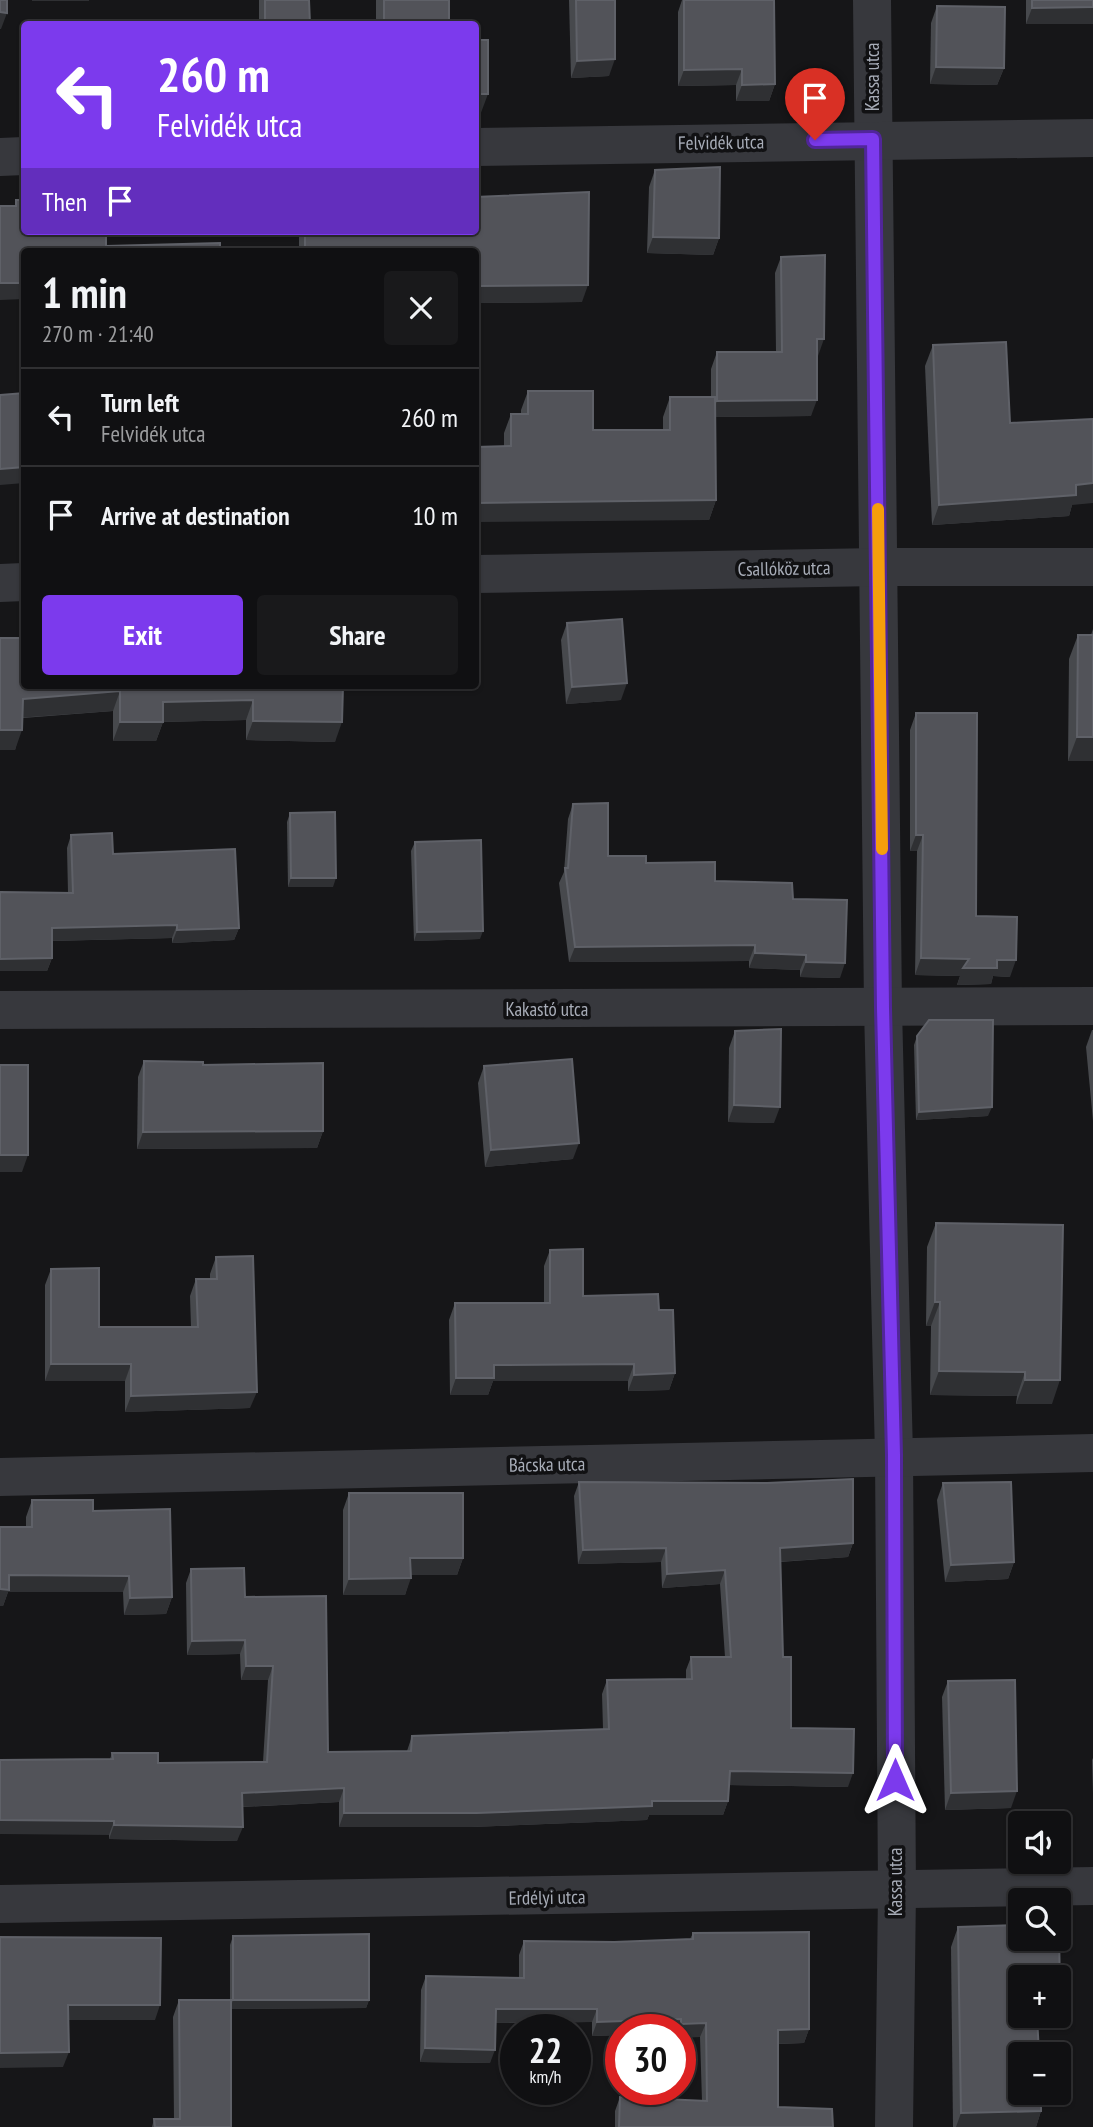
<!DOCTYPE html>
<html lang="en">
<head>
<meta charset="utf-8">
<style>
	body { margin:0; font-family:"PT Sans Narrow",sans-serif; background:#19191b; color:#f1f3f6; height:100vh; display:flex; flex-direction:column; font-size:26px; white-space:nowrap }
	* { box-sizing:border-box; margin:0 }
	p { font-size:23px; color:#9c9d9f }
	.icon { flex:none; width:38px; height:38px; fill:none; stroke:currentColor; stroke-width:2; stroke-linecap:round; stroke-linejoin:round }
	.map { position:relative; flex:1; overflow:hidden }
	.sheet { position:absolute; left:21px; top:248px; width:458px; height:441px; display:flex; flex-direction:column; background:#101012; border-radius:7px; box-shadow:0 2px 5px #0004,0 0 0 2px #303032 }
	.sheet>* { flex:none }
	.hud { position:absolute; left:21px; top:21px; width:458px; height:214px; border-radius:7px; box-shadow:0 2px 5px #0004,0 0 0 2px #303032; background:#7c3aed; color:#fff; overflow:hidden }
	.fabs { position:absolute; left:1008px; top:1811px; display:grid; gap:14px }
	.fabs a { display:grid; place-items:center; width:63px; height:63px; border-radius:7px; background:#101012; box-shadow:0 2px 5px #0004,0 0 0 2px #303032; font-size:35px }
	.speed { position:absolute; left:500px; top:2014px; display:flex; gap:14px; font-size:35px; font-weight:700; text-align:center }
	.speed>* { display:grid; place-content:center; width:91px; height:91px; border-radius:50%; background:#101012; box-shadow:0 2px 5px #0004,0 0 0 2px #303032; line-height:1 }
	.speed small { font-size:18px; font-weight:400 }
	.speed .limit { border:10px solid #d22; background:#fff; color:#111 }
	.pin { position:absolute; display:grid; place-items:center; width:60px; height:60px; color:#fff; margin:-72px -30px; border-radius:50% 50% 50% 0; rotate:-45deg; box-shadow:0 0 7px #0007 }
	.pin .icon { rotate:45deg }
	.me { position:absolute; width:77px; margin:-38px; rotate:0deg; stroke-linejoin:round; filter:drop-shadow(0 0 5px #0008) }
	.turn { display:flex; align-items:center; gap:24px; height:147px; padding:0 21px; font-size:32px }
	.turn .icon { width:91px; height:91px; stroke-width:2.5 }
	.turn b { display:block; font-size:49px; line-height:60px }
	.then { display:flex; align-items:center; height:66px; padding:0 21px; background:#0003; gap:14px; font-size:26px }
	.round { display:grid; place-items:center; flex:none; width:74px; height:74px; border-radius:7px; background:#19191b }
	.head { display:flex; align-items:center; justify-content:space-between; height:119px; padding:0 21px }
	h1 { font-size:42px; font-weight:700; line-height:52px }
	.cta { display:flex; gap:14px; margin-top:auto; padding:14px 21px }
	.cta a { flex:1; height:80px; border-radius:7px; background:#7c3aed; color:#fff; font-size:28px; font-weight:700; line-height:80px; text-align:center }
	.cta a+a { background:#19191b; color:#f1f3f6 }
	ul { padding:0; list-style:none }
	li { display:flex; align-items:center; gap:21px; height:98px; padding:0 21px; border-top:2px solid #303032 }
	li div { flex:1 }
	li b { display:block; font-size:26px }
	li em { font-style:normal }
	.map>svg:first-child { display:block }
</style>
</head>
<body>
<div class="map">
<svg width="1093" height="2127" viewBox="0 0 1093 2127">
	<rect width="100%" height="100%" fill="#161618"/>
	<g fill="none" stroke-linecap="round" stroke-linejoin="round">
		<g stroke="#37383d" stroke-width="38">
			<polyline points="872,0 883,1008 894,1455 897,1891 894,2127"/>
			<polyline points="476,147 1093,138"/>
			<polyline points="0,157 24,156"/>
			<polyline points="476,574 879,567 1093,567"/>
			<polyline points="0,583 24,582"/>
			<polyline points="0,1010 1093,1006"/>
			<polyline points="0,1477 1093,1453"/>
			<polyline points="0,1904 1093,1886"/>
		</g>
	</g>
	<g fill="#47494d">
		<polygon points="259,0 309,0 310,24 259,24"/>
		<rect x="376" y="0" width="73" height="24"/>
		<polygon points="569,0 615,0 609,76 571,78"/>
		<polygon points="682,0 774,0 775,84 769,101 736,101 736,85 678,86 678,12"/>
		<rect x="1026" y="0" width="67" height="24"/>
		<polygon points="937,6 1004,68 997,85 930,84 931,23"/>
		<polygon points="655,170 719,238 713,255 647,253 649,187"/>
		<polygon points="299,231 476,231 582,302 476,303 476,252 245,252 299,251"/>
		<polygon points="781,257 818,356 817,356 811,416 716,417 716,500 709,520 504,446 504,433 511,414 521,414 521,410 528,391 593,430 663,430 663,417 670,397 711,397 711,369 717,352 776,352 775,273"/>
		<polygon points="933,345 1010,423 1072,505 1069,516 932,525 925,366"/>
		<polygon points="567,623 621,700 566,704 561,640"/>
		<polygon points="1093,629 1093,761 1068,761 1069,659 1078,635 1091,635"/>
		<polygon points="0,638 343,686 335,742 246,740 246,720 163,722 156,741 113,741 113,711 23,718 15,750 0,750"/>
		<polygon points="916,713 976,916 1010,977 993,976 991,984 957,985 960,976 915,975 917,851 910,851 910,730"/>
		<polygon points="573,804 608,856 646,863 715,881 793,899 840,978 800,977 800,970 749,968 749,961 569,962 559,883 564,872 568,819"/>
		<polygon points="290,813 333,887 288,887 287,822"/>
		<polygon points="71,835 113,854 239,928 234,940 172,943 172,938 52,941 52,958 47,971 0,971 68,893 67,848"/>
		<polygon points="415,842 480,939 414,941 411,851"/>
		<polygon points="1092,1030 1093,1030 1093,1121 1086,1047"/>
		<polygon points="735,1031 774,1123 728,1122 729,1048"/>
		<polygon points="917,1036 988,1116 916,1120 914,1045"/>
		<polygon points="144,1061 203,1065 323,1131 317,1148 137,1149 138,1077"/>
		<polygon points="484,1066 573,1159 485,1167 478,1083"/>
		<polygon points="936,1223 1052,1404 1016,1404 1017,1396 930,1395 931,1326 926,1326 927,1247"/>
		<polygon points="550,1250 583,1296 659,1310 675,1373 669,1390 628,1391 628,1381 493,1381 488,1395 450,1395 449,1320 455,1303 544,1303 544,1266"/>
		<polygon points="216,1257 250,1408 125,1412 125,1381 45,1381 45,1285 51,1269 99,1327 191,1327 190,1296 196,1279 210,1279 210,1274"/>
		<polygon points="579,1482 853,1543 848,1557 780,1562 783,1657 791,1728 848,1787 729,1785 728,1801 723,1815 649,1815 647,1820 471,1827 339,1827 339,1802 242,1807 237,1841 109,1839 110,1759 112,1753 158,1763 263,1762 268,1680 241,1680 240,1654 187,1655 186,1583 191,1569 245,1597 328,1752 407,1751 412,1736 603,1729 602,1694 607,1680 686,1679 686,1670 691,1657 725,1657 720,1584 662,1588 661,1562 578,1564 574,1496"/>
		<polygon points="943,1483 1014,1562 1008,1579 945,1582 937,1500"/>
		<polygon points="349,1493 463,1558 457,1575 411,1575 405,1595 343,1595 343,1510"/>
		<polygon points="32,1500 93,1511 172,1597 166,1614 124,1615 123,1592 8,1592 3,1606 0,1606 0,1527 26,1527 26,1517"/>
		<polygon points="948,1681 1011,1808 945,1810 942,1697"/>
		<polygon points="1093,1758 1093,1793 1092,1760"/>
		<polygon points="958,1927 1020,1978 1041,2111 1036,2127 953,2127 951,1947"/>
		<polygon points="693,1933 809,2029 804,2043 778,2044 778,2107 833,2127 615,2127 615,2111 620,2097 702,2101 700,2037 681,2030 621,2030 621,2035 592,2036 592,2022 496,2023 490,2063 420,2062 421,1990 426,1976 519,1978 519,1955 524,1941 614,1942 690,1939"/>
		<polygon points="233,1936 369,2000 366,2008 231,2009 231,2127 152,2127 154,2119 174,2119 173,2017 179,2000 230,2000 230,1945"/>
	</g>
	<g fill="#2f3033">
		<rect x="32" y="0" width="57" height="1"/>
		<polygon points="1093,7 1093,24 1026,24 1032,8"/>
		<polygon points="0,12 7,13 1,29 0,29"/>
		<polygon points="615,59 609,76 571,78 577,61"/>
		<polygon points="936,67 1004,68 997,85 930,84"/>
		<polygon points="742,69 736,85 678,86 684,70"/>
		<polygon points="775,84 769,101 736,101 742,85"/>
		<polygon points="476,94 488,94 479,118 476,118"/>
		<polygon points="653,237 719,238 713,255 647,253"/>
		<polygon points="438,249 436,252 353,252 354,250"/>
		<polygon points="0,283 24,283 24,299 0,300"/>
		<polygon points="588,285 582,302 476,303 476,286"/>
		<polygon points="817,339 824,339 818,356 811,356"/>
		<polygon points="817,400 811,416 711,417 717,401"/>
		<polygon points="24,467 24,483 0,485 0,469"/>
		<polygon points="1093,483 1093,503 1072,505 1069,516 932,525 939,505 1076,485"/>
		<polygon points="716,500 709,520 476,522 476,503"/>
		<polygon points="627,683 621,700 566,704 572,687"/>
		<polygon points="120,691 113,711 16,718 23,699"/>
		<polygon points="253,700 246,720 158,722 163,722 156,741 113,741 120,722 163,702"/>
		<polygon points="253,721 342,722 335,742 246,740"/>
		<polygon points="0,730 22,730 15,750 0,750"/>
		<polygon points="1077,737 1093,737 1093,761 1068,761"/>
		<polygon points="916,835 923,835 917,851 910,851"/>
		<polygon points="291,878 336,878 333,887 288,887"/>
		<polygon points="177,925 172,938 47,941 52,928"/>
		<polygon points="239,928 234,940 172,943 177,930"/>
		<polygon points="483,931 480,939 414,941 417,932"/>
		<polygon points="755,945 749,961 569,962 575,947"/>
		<polygon points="755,953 806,955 800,970 749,968"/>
		<polygon points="52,958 47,971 0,971 0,959"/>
		<polygon points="921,958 997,960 1016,960 1010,977 993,976 991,984 957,985 960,976 915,975"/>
		<polygon points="806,962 845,963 840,978 800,977"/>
		<polygon points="734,1105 780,1107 774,1123 728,1122"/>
		<polygon points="992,1107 988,1116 916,1120 919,1112"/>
		<polygon points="323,1131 317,1148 137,1149 143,1132"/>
		<polygon points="579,1143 573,1159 485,1167 491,1150"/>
		<polygon points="0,1155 28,1155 22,1172 0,1172"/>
		<polygon points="935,1302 940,1302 931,1326 926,1326"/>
		<polygon points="51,1364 131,1364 125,1381 45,1381"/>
		<polygon points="634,1364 628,1381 493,1381 488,1395 450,1395 456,1378 494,1365"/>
		<polygon points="939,1371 1025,1372 1017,1396 930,1395"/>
		<polygon points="675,1373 669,1390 628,1391 634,1375"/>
		<polygon points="1025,1380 1060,1380 1052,1404 1016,1404"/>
		<polygon points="257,1392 250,1408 125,1412 131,1396"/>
		<polygon points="853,1543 848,1557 775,1562 780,1548"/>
		<polygon points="666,1548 661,1562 578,1564 583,1550"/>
		<polygon points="410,1558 463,1558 457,1575 404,1575"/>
		<polygon points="1014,1562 1008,1579 945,1582 951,1565"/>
		<polygon points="725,1570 720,1584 662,1588 667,1574"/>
		<polygon points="9,1575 129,1576 123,1592 8,1592 3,1606 0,1606 0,1589"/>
		<polygon points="411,1578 405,1595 343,1595 349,1579"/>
		<polygon points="172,1597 166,1614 124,1615 130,1598"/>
		<polygon points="245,1640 240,1654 187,1655 192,1641"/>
		<polygon points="246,1666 273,1666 268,1680 241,1680"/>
		<polygon points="730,1771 853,1773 848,1787 725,1785"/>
		<polygon points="344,1788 339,1802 237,1807 242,1793"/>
		<polygon points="1017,1791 1011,1808 945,1810 951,1793"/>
		<polygon points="652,1801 728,1801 723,1815 649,1815 647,1820 471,1827 339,1827 344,1813"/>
		<polygon points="0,1820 114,1821 109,1835 0,1834"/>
		<polygon points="114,1825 243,1827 237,1841 109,1839"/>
		<polygon points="233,2000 369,2000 366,2008 230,2009"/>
		<polygon points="68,2005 160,2005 155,2020 63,2020"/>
		<polygon points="496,2009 597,2009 592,2022 491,2023"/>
		<polygon points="681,2019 676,2030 621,2030 621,2035 592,2036 597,2022"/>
		<polygon points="706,2023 700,2037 681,2038 681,2030 679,2030 681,2024"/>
		<polygon points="809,2029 804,2043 773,2044 778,2030"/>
		<polygon points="425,2048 495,2050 490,2063 420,2062"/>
		<polygon points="69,2052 63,2067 0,2068 0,2053"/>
		<polygon points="1041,2111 1036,2127 956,2127 961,2113"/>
	</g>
	<g fill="#525359" stroke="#5f6168" stroke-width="2">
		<polygon points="0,0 7,0 7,13 0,12"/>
		<polygon points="265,0 309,0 310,24 265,24"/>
		<rect x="384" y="0" width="65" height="24"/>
		<polygon points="576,0 615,0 615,59 577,61"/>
		<polygon points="684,0 774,0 775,84 742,85 742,69 684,70"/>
		<polygon points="1032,0 1093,0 1093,7 1032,8"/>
		<polygon points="937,6 1005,7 1004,68 936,67"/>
		<rect x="476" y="40" width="12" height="54"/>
		<polygon points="720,167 719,238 653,237 655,170"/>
		<polygon points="589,192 588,285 476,286 476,252 438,252 438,249 354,250 354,252 245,252 305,250 305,231 476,231 476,197"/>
		<polygon points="16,200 24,200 24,231 87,231 87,234 106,233 106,246 220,243 220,252 24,252 24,283 0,283 0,206 16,206"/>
		<polygon points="825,255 824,339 817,339 817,400 717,401 717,352 782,352 781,257"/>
		<polygon points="1006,342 1010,423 1093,419 1093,483 1076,485 1076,495 939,505 933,345"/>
		<polygon points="528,391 593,391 593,430 670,430 670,397 715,397 716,500 476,503 476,447 511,446 511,414 528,414"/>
		<polygon points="24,393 24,467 0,469 0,395"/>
		<polygon points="622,619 627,683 572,687 567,623"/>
		<polygon points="1078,635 1093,635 1093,737 1077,737"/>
		<polygon points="0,638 24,638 24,686 343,686 342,722 253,721 253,700 163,702 163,722 120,722 120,691 23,699 22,730 0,730"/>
		<polygon points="916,713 977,713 976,916 1017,917 1016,960 997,960 997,968 963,968 969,959 921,958 923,835 916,835"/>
		<polygon points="608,803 608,856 646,856 646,863 715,862 715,881 792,883 793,899 847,900 845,963 806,962 806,955 755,953 755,945 575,947 565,868 568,868 573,804"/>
		<polygon points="335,812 336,878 291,878 290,813"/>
		<polygon points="112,833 113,854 235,849 239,928 177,930 177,925 52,928 52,958 0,959 0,892 73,893 71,835"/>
		<polygon points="481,840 483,931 417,932 415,842"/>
		<polygon points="929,1020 993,1020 992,1107 919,1112 917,1036"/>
		<polygon points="781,1029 780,1107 734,1105 735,1031"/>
		<polygon points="572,1059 579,1143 491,1150 484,1066"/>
		<polygon points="144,1061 203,1062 203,1065 323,1063 323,1131 143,1132"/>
		<rect x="0" y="1065" width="28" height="90"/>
		<polygon points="936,1223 1063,1225 1060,1380 1025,1380 1025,1372 939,1371 940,1302 935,1302"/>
		<polygon points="583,1249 583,1296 658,1294 659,1310 673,1310 675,1373 634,1375 634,1364 494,1365 494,1378 456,1378 455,1303 550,1303 550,1250"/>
		<polygon points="253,1256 257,1392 131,1396 131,1364 51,1364 51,1269 99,1268 99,1327 198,1327 196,1279 217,1279 216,1257"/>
		<polygon points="853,1479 853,1543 780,1548 783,1657 791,1657 791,1728 854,1729 853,1773 730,1771 728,1801 652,1801 652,1806 477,1813 344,1813 344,1788 242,1793 243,1827 114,1825 114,1821 0,1820 0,1760 113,1759 112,1753 158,1753 158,1763 267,1762 273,1666 246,1666 245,1640 192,1641 191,1569 244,1568 245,1597 326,1596 328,1752 411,1751 412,1736 609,1729 607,1680 692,1679 691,1657 731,1657 725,1570 667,1574 666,1548 583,1550 579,1482 767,1483"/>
		<polygon points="1011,1482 1014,1562 951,1565 943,1483"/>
		<polygon points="349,1493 463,1493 463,1558 410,1558 411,1578 349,1579"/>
		<polygon points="32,1500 93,1500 93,1511 170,1509 172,1597 130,1598 129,1576 9,1575 9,1590 0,1589 0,1527 32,1527"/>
		<polygon points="1015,1680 1017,1791 951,1793 948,1681"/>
		<polygon points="1020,1925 1020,1939 1059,1939 1059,1929 1060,1993 1059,1978 1020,1978 1020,2016 1037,2016 1039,2054 1020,2054 1020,2093 1041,2093 1041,2111 961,2113 958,1927"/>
		<polygon points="809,1932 809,2029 778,2030 778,2107 832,2109 833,2127 619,2127 620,2097 707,2101 706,2023 681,2024 681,2019 597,2022 597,2009 496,2009 495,2050 425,2048 426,1976 524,1978 524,1941 614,1942 693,1939 693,1933"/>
		<polygon points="369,1934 369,2000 233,2000 233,1936"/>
		<polygon points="0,1937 161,1938 160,2005 68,2005 69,2052 0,2053"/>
		<polygon points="179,2000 231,2000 231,2127 155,2127 154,2119 180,2119"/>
	</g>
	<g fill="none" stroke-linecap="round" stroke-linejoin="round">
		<defs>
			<polyline id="route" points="815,140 873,139 883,1008 894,1455 895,1780"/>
		</defs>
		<use href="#route" stroke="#51269a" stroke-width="18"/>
		<use href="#route" stroke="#7c3aed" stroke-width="12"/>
		<polyline stroke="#f59e0b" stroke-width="12" points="878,509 882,849"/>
	</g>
	<g text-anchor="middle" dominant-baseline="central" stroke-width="7" stroke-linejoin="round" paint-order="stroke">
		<g font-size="19" fill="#a8adb8" stroke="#111113">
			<text transform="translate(872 77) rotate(-90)">Kassa utca</text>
			<text transform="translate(721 142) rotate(-1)">Felvidék utca</text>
			<text transform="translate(784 568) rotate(-1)">Csallóköz utca</text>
			<text x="547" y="1009">Kakastó utca</text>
			<text transform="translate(547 1464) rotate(-1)">Bácska utca</text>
			<text transform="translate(895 1882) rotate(-90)">Kassa utca</text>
			<text transform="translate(547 1897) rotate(-1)">Erdélyi utca</text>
		</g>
	</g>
</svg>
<div class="fabs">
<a><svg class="icon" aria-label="sound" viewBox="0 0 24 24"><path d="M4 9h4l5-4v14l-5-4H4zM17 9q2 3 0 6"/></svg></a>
<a><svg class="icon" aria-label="search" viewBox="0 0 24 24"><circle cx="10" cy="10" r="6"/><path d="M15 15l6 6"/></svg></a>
<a>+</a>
<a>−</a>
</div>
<div class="speed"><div>22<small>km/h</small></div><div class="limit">30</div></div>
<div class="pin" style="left:815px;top:140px;background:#d93025"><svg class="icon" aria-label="arrive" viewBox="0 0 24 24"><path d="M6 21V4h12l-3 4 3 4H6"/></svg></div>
<svg class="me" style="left:895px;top:1780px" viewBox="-20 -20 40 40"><path d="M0-17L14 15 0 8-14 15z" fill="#7c3aed" stroke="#fff" stroke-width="4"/></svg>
<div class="hud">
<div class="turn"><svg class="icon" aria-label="left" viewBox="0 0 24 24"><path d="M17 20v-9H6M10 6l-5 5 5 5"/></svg><div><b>260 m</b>Felvidék utca</div></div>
<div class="then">Then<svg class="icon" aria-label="arrive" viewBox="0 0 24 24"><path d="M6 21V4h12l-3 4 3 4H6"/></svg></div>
</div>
<section class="sheet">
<div class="head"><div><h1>1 min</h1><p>270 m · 21:40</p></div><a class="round"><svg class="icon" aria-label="close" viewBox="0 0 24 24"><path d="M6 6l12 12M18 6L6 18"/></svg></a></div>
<ul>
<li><svg class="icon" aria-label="left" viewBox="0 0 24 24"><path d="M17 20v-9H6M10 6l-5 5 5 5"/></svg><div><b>Turn left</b><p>Felvidék utca</p></div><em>260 m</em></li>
<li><svg class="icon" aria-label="arrive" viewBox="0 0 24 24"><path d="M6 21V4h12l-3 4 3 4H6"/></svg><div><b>Arrive at destination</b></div><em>10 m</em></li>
</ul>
<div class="cta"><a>Exit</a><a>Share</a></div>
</section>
</div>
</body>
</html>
